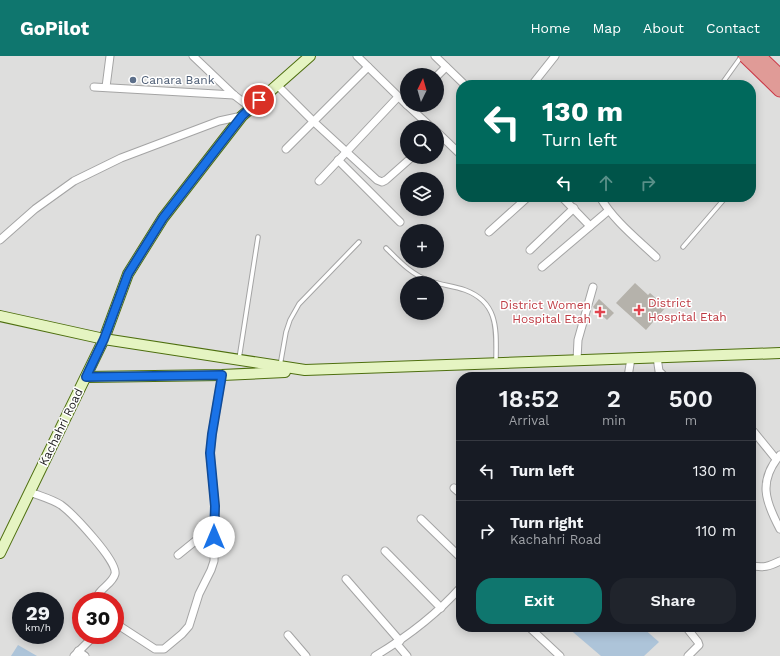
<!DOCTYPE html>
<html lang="en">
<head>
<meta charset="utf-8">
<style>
	body { margin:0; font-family:"Work Sans",sans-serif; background:#20242c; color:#f1f3f6; height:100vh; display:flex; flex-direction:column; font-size:15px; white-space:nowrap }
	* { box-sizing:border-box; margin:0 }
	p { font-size:13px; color:#9ea1a6 }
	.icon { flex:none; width:22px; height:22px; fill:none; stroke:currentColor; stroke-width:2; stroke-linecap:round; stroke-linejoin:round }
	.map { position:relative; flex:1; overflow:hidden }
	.details { position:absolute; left:456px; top:316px; width:300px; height:260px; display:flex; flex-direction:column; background:#171b24; border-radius:16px; box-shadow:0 2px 10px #0003 }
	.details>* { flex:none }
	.top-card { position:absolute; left:456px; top:24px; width:300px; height:122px; border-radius:16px; box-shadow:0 2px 10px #0003; background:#00695c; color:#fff; overflow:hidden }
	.needle { width:26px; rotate:5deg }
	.tools { position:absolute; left:400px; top:12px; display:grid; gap:8px }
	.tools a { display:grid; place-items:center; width:44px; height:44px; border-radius:50%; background:#171b24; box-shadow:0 2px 10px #0003; font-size:20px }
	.speed { position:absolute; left:12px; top:536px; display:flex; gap:8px; font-size:20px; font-weight:700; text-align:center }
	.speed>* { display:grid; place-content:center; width:52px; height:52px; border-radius:50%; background:#171b24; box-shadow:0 2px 10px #0003; line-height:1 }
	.speed small { font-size:10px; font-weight:400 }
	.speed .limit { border:6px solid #d22; background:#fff; color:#111 }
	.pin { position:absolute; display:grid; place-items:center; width:34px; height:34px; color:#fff; margin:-17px; border:2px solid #fff; border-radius:50%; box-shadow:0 1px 4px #0007 }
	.me { position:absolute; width:44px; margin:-22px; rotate:0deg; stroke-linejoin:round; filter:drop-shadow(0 0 3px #0008) }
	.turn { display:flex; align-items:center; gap:14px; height:84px; padding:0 20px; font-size:18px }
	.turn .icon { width:52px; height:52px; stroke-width:2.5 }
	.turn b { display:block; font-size:28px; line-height:34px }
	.lanes { display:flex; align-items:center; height:38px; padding:0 20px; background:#0003; justify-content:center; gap:20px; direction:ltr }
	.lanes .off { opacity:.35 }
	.eta { display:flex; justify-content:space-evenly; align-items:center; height:68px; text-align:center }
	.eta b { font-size:24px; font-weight:600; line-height:28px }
	.cta { display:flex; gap:8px; margin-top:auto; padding:8px 20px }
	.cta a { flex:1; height:46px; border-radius:16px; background:#0f766e; color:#fff; font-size:16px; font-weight:600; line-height:46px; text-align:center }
	.cta a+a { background:#20242c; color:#f1f3f6 }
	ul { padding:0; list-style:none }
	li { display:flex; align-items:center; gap:12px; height:60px; padding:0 20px; border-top:1px solid #363941 }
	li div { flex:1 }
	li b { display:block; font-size:15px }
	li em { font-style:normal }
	header { display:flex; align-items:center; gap:24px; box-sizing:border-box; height:56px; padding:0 20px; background:#0f766e; color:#fff }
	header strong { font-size:19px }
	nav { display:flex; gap:22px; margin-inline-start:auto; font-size:14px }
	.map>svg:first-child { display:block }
</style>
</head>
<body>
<header>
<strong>GoPilot</strong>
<nav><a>Home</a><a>Map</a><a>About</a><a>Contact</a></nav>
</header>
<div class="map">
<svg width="780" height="600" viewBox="0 0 780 600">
	<rect width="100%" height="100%" fill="#f0efe8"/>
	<path fill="#dededd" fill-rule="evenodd" d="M0,0h780v600h-780zM407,19h30v30h-30zM461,29h290v112h-290zM407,71h30v30h-30zM407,123h30v30h-30zM407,175h30v30h-30zM407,227h30v30h-30zM461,321h290v250h-290zM21,545h34v34h-34zM81,545h34v34h-34z"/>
	<g fill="#adc4d9">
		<polygon points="567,571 642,571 659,586 644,600 601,600"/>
		<polygon points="18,589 37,600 11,600"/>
	</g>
	<g fill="#b5b2ab">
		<polygon points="635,227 648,239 650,237 666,251 646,274 616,247"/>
		<polygon points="599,243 614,257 607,264 593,251"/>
	</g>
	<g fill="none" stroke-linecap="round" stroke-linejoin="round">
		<defs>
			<g id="lane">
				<polyline points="721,29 741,1"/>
				<polyline points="683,191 726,141"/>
				<path d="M386,192c13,13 26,27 44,33 11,4 24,5 35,9 35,13 31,42 31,72"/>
				<polyline points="239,303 258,181"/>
				<polyline points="280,310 286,276 290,264 299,248 359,186"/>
			</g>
			<g id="street">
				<polyline points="193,0 234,39 251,52"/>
				<polyline points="357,0 407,49"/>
				<polyline points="435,0 465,29"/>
				<polyline points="437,20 446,11"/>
				<polyline points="277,29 314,66 377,124 382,126 386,124 412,101"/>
				<polyline points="532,29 555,0"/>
				<polyline points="94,31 234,39"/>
				<polyline points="106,31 110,0"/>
				<polyline points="407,49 431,71"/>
				<polyline points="437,76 460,98"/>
				<polyline points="286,93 368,11"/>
				<polyline points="338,104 400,166"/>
				<polyline points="319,125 398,41"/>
				<polyline points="562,141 590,170"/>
				<path d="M600,141c14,24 36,41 56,60"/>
				<polyline points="489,176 528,141"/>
				<polyline points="0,184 35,153 74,125 121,102 219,65 242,60"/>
				<polyline points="530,194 574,152"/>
				<polyline points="542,211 608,155"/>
				<polyline points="657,301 659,315 665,321"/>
				<polyline points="577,304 578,284 593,231"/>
				<polyline points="628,321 631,302"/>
				<polyline points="751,374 754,376 776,403"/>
				<path d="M780,399c-22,26 -15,46 0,74"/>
				<polyline points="454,432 461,438"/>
				<path d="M30,436c10,4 22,7 31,13 11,8 57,56 54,69 -3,11 -18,15 -19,27"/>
				<polyline points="421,463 461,502"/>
				<polyline points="385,495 441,552"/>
				<polyline points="178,499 215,469"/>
				<path d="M751,509c11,4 19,1 29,-4"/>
				<polyline points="346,523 400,585"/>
				<polyline points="115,567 155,593 164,593 182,578 189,570 199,538 211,514 214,505 215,450 210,397 212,378 222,319"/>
				<polyline points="529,571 560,600"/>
				<polyline points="686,571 698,586 699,589 688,600"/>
				<polyline points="288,579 306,600"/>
				<polyline points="396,587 407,600"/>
				<polyline points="78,595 85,600"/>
				<polyline points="74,600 95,579"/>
				<path d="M375,600c32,-19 61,-41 86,-69"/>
			</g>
			<g id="secondary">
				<polyline points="0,260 104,283 305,314 780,297"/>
				<polyline points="86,321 222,319 285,316"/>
				<polyline points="0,497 104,283 128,218 163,162 242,60 310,0"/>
			</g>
			<g id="highway">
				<polyline points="745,0 780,34"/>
				<polyline points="759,0 780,20"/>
			</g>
		</defs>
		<use href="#lane" stroke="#a4a4a4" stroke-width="5.5"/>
		<use href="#street" stroke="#a4a4a4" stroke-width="9"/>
		<use href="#secondary" stroke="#4e6f0f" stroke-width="12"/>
		<use href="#highway" stroke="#cb3746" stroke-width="15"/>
		<use href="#lane" stroke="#fff" stroke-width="3.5"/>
		<use href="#street" stroke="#fff" stroke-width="7"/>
		<use href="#secondary" stroke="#e5f4c2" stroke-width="10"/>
		<use href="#highway" stroke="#e09b97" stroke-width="13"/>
	</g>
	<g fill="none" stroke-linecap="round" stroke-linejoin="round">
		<defs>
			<polyline id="route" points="214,481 215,450 210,397 212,378 222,319 86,321 104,283 128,218 163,162 242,60 259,44"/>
		</defs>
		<use href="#route" stroke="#114b97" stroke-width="10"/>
		<use href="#route" stroke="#1a73e8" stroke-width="7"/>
	</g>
	<circle fill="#5c6f8a" stroke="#fff" stroke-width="1.5" cx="133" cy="24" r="4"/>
	<g fill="#e0444e" stroke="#fff" stroke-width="1.5">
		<path d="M637 248h4v4h4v4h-4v4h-4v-4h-4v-4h4z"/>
		<path d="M598 250h4v4h4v4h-4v4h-4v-4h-4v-4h4z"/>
	</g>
	<g text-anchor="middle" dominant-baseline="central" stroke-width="3" stroke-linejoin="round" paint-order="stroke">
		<g font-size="12" fill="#4e5e75" stroke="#fff" text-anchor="start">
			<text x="141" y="24">Canara Bank</text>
		</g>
		<g font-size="12" fill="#be3a42" stroke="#fff" text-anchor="start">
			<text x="648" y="247">District<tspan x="648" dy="14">Hospital Etah</tspan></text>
			<text x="591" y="249" text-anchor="end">District Women<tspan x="591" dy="14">Hospital Etah</tspan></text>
		</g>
		<g font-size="12" fill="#202020" stroke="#fff">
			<text transform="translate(61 371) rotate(-64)">Kachahri Road</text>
		</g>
	</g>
</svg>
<div class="tools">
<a><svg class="needle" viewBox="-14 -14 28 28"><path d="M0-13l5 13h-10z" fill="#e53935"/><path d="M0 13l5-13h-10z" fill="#9ea1a6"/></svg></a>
<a><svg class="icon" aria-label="search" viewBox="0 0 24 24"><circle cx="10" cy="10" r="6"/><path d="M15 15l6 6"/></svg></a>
<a><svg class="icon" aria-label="layers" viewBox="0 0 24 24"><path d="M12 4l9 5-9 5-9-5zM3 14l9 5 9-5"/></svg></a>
<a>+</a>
<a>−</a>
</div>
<div class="speed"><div>29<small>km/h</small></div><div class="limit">30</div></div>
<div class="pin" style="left:259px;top:44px;background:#d93025"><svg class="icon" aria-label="arrive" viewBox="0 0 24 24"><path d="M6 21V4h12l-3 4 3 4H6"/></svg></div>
<svg class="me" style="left:214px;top:481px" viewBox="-20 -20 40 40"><circle r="19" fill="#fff"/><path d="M0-13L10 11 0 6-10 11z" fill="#1a73e8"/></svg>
<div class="top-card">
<div class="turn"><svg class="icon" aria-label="left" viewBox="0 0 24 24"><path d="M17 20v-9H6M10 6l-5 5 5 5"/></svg><div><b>130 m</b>Turn left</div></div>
<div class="lanes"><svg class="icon" aria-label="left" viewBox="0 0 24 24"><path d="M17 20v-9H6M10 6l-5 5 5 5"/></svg><svg class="icon off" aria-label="ahead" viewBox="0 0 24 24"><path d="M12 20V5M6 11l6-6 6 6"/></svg><svg class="icon off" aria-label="right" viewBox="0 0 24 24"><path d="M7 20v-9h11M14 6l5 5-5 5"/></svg></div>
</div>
<section class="details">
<div class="eta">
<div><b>18:52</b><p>Arrival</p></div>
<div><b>2</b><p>min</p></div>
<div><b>500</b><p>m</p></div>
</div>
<ul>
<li><svg class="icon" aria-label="left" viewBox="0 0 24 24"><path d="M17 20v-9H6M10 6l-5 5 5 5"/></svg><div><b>Turn left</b></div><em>130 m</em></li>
<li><svg class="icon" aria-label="right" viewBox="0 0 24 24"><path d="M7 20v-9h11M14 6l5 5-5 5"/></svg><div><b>Turn right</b><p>Kachahri Road</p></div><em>110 m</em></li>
</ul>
<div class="cta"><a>Exit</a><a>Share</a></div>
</section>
</div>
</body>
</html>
